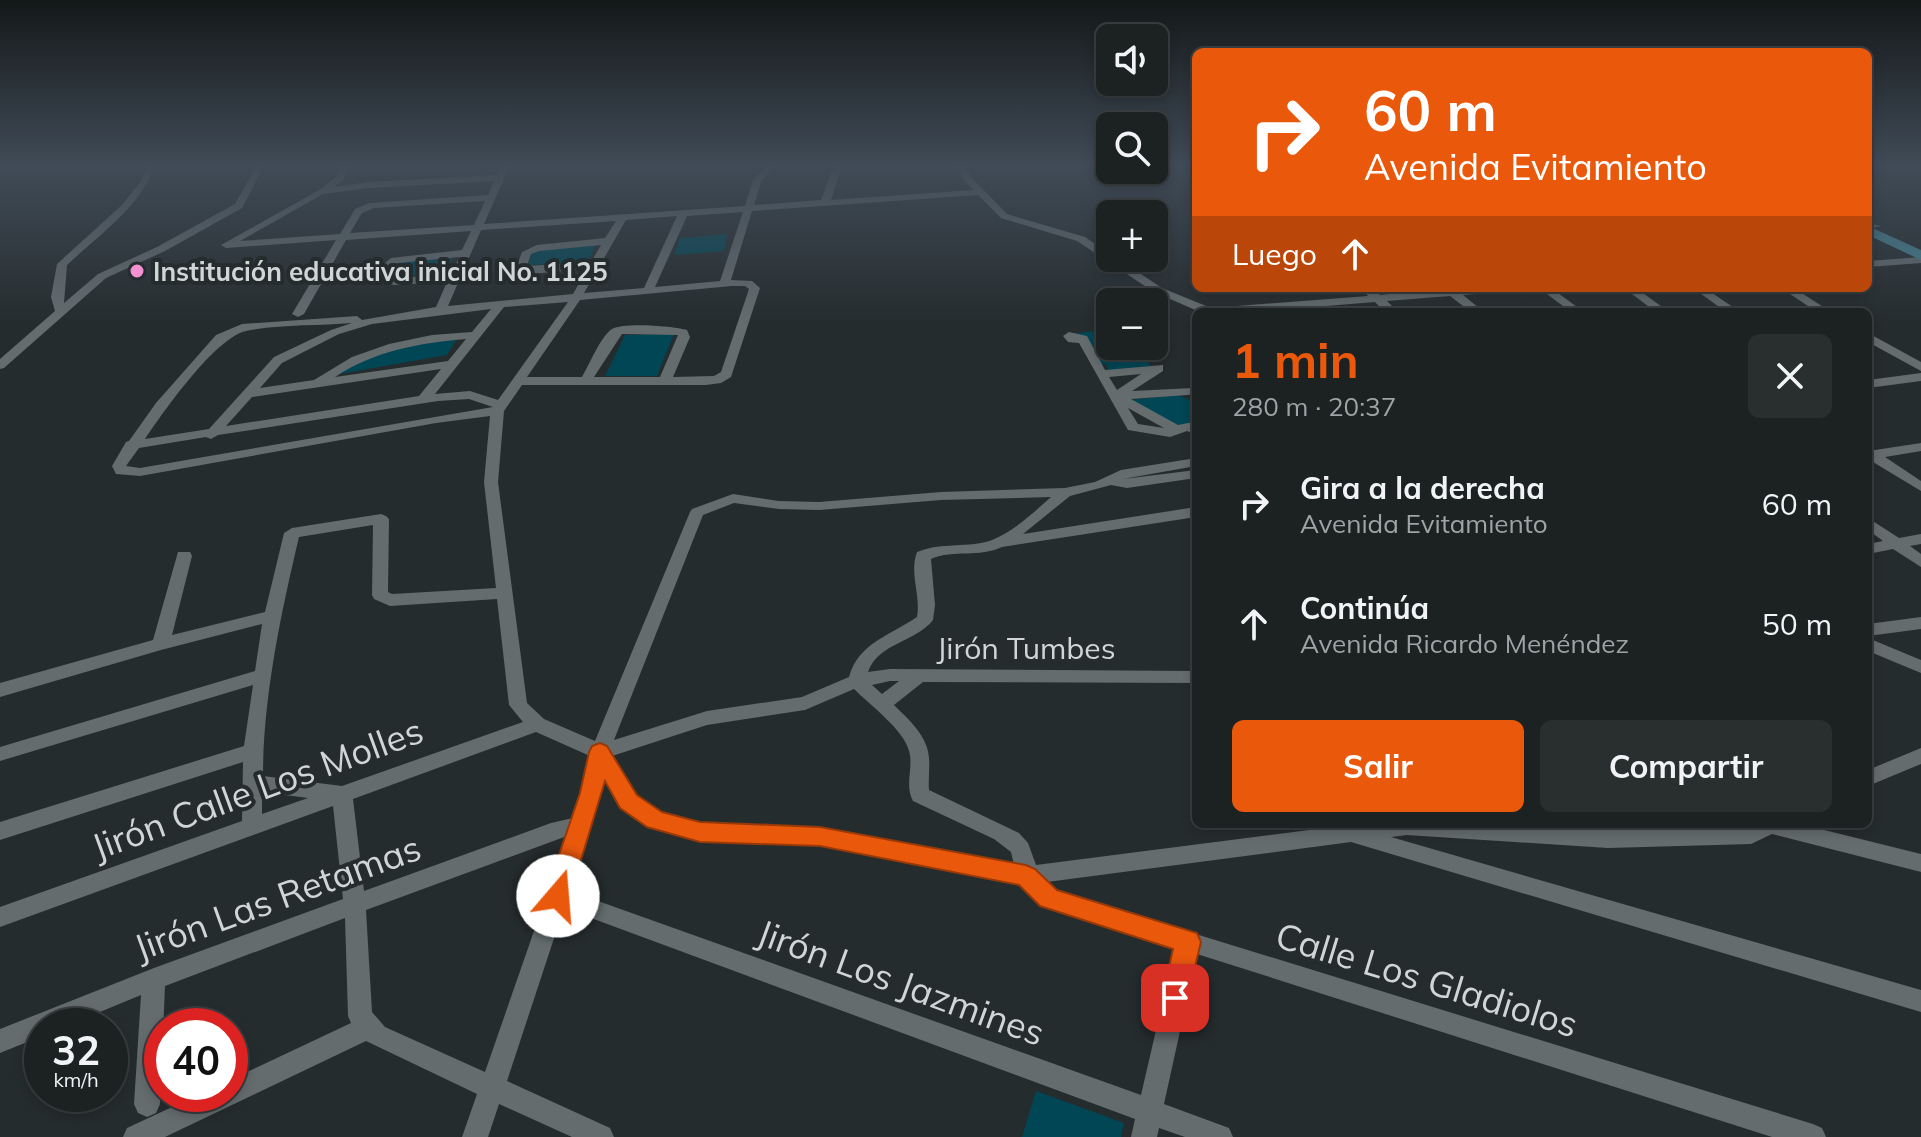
<!DOCTYPE html>
<html lang="es">
<head>
<meta charset="utf-8">
<style>
	body { margin:0; font-family:Mulish,sans-serif; background:#292e2f; color:#f1f3f6; height:100vh; display:flex; flex-direction:column; font-size:30px; white-space:nowrap }
	* { box-sizing:border-box; margin:0 }
	p { font-size:26px; color:#a0a3a5 }
	.icon { flex:none; width:44px; height:44px; fill:none; stroke:currentColor; stroke-width:2; stroke-linecap:round; stroke-linejoin:round }
	.map { position:relative; flex:1; overflow:hidden }
	.side { position:absolute; left:1192px; top:308px; width:680px; height:520px; display:flex; flex-direction:column; background:#1c2122; border-radius:12px; box-shadow:0 4px 12px #0003,0 0 0 2px #3a3e40 }
	.side>* { flex:none }
	.banner { position:absolute; left:1192px; top:48px; width:680px; height:244px; border-radius:12px; box-shadow:0 4px 12px #0003,0 0 0 2px #3a3e40; background:#ea580c; color:#fff; overflow:hidden }
	.fabs { position:absolute; left:1096px; top:24px; display:grid; gap:16px }
	.fabs a { display:grid; place-items:center; width:72px; height:72px; border-radius:12px; background:#1c2122; box-shadow:0 4px 12px #0003,0 0 0 2px #3a3e40; font-size:40px }
	.speed { position:absolute; left:24px; top:1008px; display:flex; gap:16px; font-size:40px; font-weight:700; text-align:center }
	.speed>* { display:grid; place-content:center; width:104px; height:104px; border-radius:50%; background:#1c2122; box-shadow:0 4px 12px #0003,0 0 0 2px #3a3e40; line-height:1 }
	.speed small { font-size:20px; font-weight:400 }
	.speed .limit { border:12px solid #d22; background:#fff; color:#111 }
	.pin { position:absolute; display:grid; place-items:center; width:68px; height:68px; color:#fff; margin:-34px; border-radius:16px; box-shadow:0 4px 12px #0006 }
	.me { position:absolute; width:88px; margin:-44px; rotate:18deg; stroke-linejoin:round; filter:drop-shadow(0 0 6px #0008) }
	.turn { display:flex; align-items:center; gap:28px; height:168px; padding:0 40px; font-size:36px }
	.turn .icon { width:104px; height:104px; stroke-width:2.5 }
	.turn b { display:block; font-size:56px; line-height:68px }
	.then { display:flex; align-items:center; height:76px; padding:0 40px; background:#0003; gap:16px; font-size:30px }
	.round { display:grid; place-items:center; flex:none; width:84px; height:84px; border-radius:12px; background:#292e2f }
	.summary { display:flex; align-items:center; justify-content:space-between; height:136px; padding:0 40px }
	h1 { font-size:48px; font-weight:700; line-height:60px; color:#ea580c }
	.primary-button { display:flex; gap:16px; margin-top:auto; padding:16px 40px }
	.primary-button a { flex:1; height:92px; border-radius:12px; background:#ea580c; color:#fff; font-size:32px; font-weight:700; line-height:92px; text-align:center }
	.primary-button a+a { background:#292e2f; color:#f1f3f6 }
	ul { padding:0; list-style:none }
	li { display:flex; align-items:center; gap:24px; height:120px; padding:0 40px }
	li div { flex:1 }
	li b { display:block; font-size:30px }
	li em { font-style:normal }
	.map>svg:first-child { display:block }
</style>
</head>
<body>
<div class="map">
<svg width="1921" height="1137" viewBox="0 0 1921 1137">
	<rect width="100%" height="100%" fill="#252c2e"/>
	<g fill="#004655">
		<polygon points="727,234 724,251 674,255 680,238"/>
		<polygon points="596,245 587,263 528,265 532,251"/>
		<polygon points="453,256 445,274 391,276 397,262"/>
		<polygon points="1110,329 1110,346 1129,349 1151,365 1150,367 1110,373 1106,364 1097,365 1084,338 1070,334"/>
		<polygon points="674,334 657,376 605,376 625,335"/>
		<polygon points="458,337 447,355 328,376 377,350"/>
		<polygon points="1178,395 1196,403 1196,422 1176,427 1129,400"/>
		<polygon points="1036,1091 1124,1123 1121,1137 1022,1137"/>
	</g>
	<g fill="none" stroke-linecap="round" stroke-linejoin="round">
		<g fill="#646c6e" fill-rule="evenodd">
			<path d="M148,165h8c-18,44 -55,68 -89,100l-3,38 34,-29 59,-27 78,-43 22,-39h8l-23,43 -77,43 -59,27 -102,90 -4,1v-10l55,-48 -4,-14 6,-33 65,-59 19,-24z"/>
			<path d="M341,165h8l-5,14 -10,8 34,-5 129,-7 5,-10h8l-26,59 261,-18 8,-27 16,-14h9l-16,15 -8,25 67,-5 13,-35h8l-11,35 142,-10 -9,-10 -8,-15h8l7,12 36,37 78,23 25,17v4h7l45,30 49,20 157,-12 -7,-8h11l8,7 69,-7h68l-5,3 -49,4 21,17h-13l-21,-16 -63,5 11,11h-13l-10,-10 -122,10h-53l-46,-20 -77,-51 -76,-23 -23,-23 -226,16 -21,69 21,1 8,7 -29,89 -10,6 -15,2h-184l-18,26 -6,71 29,221 17,16 51,22 95,-229 2,-3 41,-15 46,7 40,1 122,-10 124,-4 30,-6 26,-12 75,-12v8l-73,13 73,-9v8l-69,10 -16,-3 -41,11 -47,38 173,-27v10l-194,30c-23,11 -48,2 -71,12l4,46 -2,15c-17,22 -55,23 -65,52l22,-3 306,2v12l-273,-1 -29,23c14,14 34,31 35,53 1,11 -1,21 0,32l90,43 9,10 8,22 321,-41h152l99,6 192,-6 121,30v18l-149,-38 -21,10 -143,4 -201,-13 -16,2 530,153v22l-570,-170 -304,40 9,9 757,233 9,4 4,9h-54l-575,-183 -33,150 65,24 4,9h-48l-26,-9 -2,9h-26l4,-18 -571,-211 -57,173 103,47 4,9h-42l-73,-33 -11,33h-26l15,-43 -111,-53 -201,96h-42l4,-9 73,-34h30v-14l121,-57 -3,-7 -3,-98 -180,68 -5,118 -4,9 -9,4 -9,-4 -4,-9 7,-109 -75,31h-24v10l-42,17v-24l154,-61 189,-69 -10,-93 -333,121v-20l242,-86 1,-59 -243,78v-18l244,-76 9,-61 -253,76v-14l255,-76 7,-47 -101,26 -161,47v-14l153,-43 25,-88h12l2,4 -20,79 93,-23 19,-79 8,-5 89,-14 5,2 3,3 -1,73 4,2 104,-6 -12,-106 6,-66 -54,7 -296,53 -24,-2 -4,-8 14,-24 3,-1 27,-38 60,-68 26,-11 115,-8 5,4 74,-13 11,-25 -53,3 -17,-5 8,-17 6,-5 71,-8 9,-19 -125,9 -42,74 -6,3 -6,-3 44,-74 -110,8 -5,-3 100,-56 16,-13zM494,181l-6,14 -119,8 -14,6 -15,25 -100,7 83,-47 45,-6zM485,201l-11,24 -124,8 12,-20 12,-5zM743,212l-23,69 -65,6 32,-71zM677,216l-33,72 -60,5 42,-73zM616,221l-11,17 -68,7 -15,7 -6,16 14,6 57,-5 -14,25 -125,12 33,-76zM601,245l-10,17 -64,4 4,-12 8,-3zM459,257l-8,18 -63,3 10,-15zM732,286h13l4,3 -28,83 -7,4 -41,1 17,-40 -3,-7c-13,-4 -63,-8 -75,-1 -11,7 -23,36 -30,48h-55l53,-77zM568,302l-70,98 -28,-9 -35,3 69,-87zM491,309l-19,23 -40,3 -43,9 -37,13 -38,23 -54,8 22,-25 57,-29 33,-10zM352,323l-21,7 -57,27 -65,72 -64,10c19,-28 70,-101 101,-108 34,-7 72,-5 106,-8zM622,334l56,1 -18,42h-66zM466,339l-18,22 -113,16c39,-26 84,-34 131,-38zM441,369l-22,27 -193,30 26,-29zM469,399l24,8 -353,61 -14,-2 13,-18 67,-11 5,2 7,-4 220,-34zM1051,497c-18,16 -45,42 -70,46 -22,4 -42,0 -64,9 -8,21 4,44 0,65 -26,18 -59,26 -68,60l-47,20 -95,14 -93,29 89,-225 31,-12 45,6 40,1 122,-10zM373,525l-1,70 2,4 16,7 107,-7 12,106 14,17 -181,64 -79,-10c0,-78 18,-163 36,-239zM890,681h9l-17,13 -10,-9zM854,689c16,16 50,41 55,62 5,16 -5,33 4,50l81,38 17,13 3,13 -194,-37 -120,-5 -39,-10 -25,-17 -24,-40 95,-31 98,-15zM536,732l54,24 -8,37 -9,25 -22,5 -187,68 -11,-92zM605,778l17,30 26,18 52,15 120,5 200,38 21,21 134,43 -34,147 -571,-204zM262,792l46,6 -46,16zM567,836l-82,236 -100,-45 -13,-15 -6,-102z"/>
			<polygon points="1868,223 1881,226 1868,229"/>
			<polygon points="1921,257 1921,263 1868,267 1868,261"/>
			<polygon points="1539,288 1551,288 1584,312 1571,312"/>
			<polygon points="1624,288 1636,288 1669,312 1656,312"/>
			<polygon points="1693,288 1705,288 1740,312 1726,312"/>
			<polygon points="1781,288 1794,288 1831,312 1817,312"/>
			<path d="M1069,332l18,4 18,34 58,-5v6l-31,20 61,-3v6l-5,1 -57,4 47,26 15,-3 3,3v10l-9,-4 -17,6 -42,-7 -49,-87 -11,-1 -5,-6zM1141,374l-24,16 -8,-13zM1128,408l36,20 -26,-4z"/>
			<polygon points="1868,333 1921,362 1921,371 1868,342"/>
			<polygon points="1921,373 1921,381 1868,388 1868,380"/>
			<polygon points="1921,443 1921,451 1885,457 1921,481 1921,491 1868,459 1868,448 1875,450"/>
			<polygon points="1868,518 1899,538 1921,534 1921,544 1910,546 1921,554 1921,567 1893,549 1868,554 1868,544 1883,541 1868,530"/>
			<polygon points="1921,617 1921,629 1868,636 1868,624"/>
			<polygon points="1868,638 1921,660 1921,673 1868,651"/>
			<polygon points="1921,748 1921,764 1868,786 1868,770"/>
		</g>
		<polygon fill="#468899" fill-rule="evenodd" points="1868,226 1921,250 1921,260 1868,235"/>
	</g>
	<linearGradient id="sky" x2="0" y2="1"><stop stop-color="#141819"/><stop offset="0.51" stop-color="#404b57"/><stop offset="1" stop-color="#404b57" stop-opacity="0"/></linearGradient>
	<rect width="1921" height="324" fill="url(#sky)"/>
	<polygon fill="#ea580c" stroke="#983908" stroke-width="2" points="600,743 607,746 637,795 662,812 700,822 820,827 1026,865 1035,869 1057,890 1197,933 1201,942 1185,1007 1175,1011 1165,1007 1162,998 1173,949 1040,906 1019,885 820,846 700,842 647,827 620,808 605,781 570,896 566,903 558,906 549,903 545,896 580,793 589,752 592,746"/>
	<circle fill="#f590d1" stroke="#252c2e" stroke-width="3" cx="137" cy="271" r="8"/>
	<g text-anchor="middle" dominant-baseline="central" stroke-width="8" stroke-linejoin="round" paint-order="stroke">
		<g font-size="26" font-weight="bold" fill="#d0d5d6" stroke="#252c2e" text-anchor="start">
			<text x="153" y="271">Institución educativa inicial No. 1125</text>
		</g>
		<g font-size="30" fill="#d0d5d6" stroke="#252c2e">
			<text x="1026" y="648">Jirón Tumbes</text>
		</g>
		<g font-size="36" fill="#d0d5d6" stroke="#252c2e">
			<text transform="translate(257 788) rotate(-20)">Jirón Calle Los Molles</text>
			<text transform="translate(277 897) rotate(-20)">Jirón Las Retamas</text>
			<text transform="translate(1427 979) rotate(17)">Calle Los Gladiolos</text>
			<text transform="translate(901 982) rotate(20)">Jirón Los Jazmines</text>
		</g>
	</g>
</svg>
<div class="fabs">
<a><svg class="icon" aria-label="sound" viewBox="0 0 24 24"><path d="M4 9h4l5-4v14l-5-4H4zM17 9q2 3 0 6"/></svg></a>
<a><svg class="icon" aria-label="search" viewBox="0 0 24 24"><circle cx="10" cy="10" r="6"/><path d="M15 15l6 6"/></svg></a>
<a>+</a>
<a>−</a>
</div>
<div class="speed"><div>32<small>km/h</small></div><div class="limit">40</div></div>
<div class="pin" style="left:1175px;top:998px;background:#d93025"><svg class="icon" aria-label="arrive" viewBox="0 0 24 24"><path d="M6 21V4h12l-3 4 3 4H6"/></svg></div>
<svg class="me" style="left:558px;top:896px" viewBox="-20 -20 40 40"><circle r="19" fill="#fff"/><path d="M0-13L10 11 0 6-10 11z" fill="#ea580c"/></svg>
<div class="banner">
<div class="turn"><svg class="icon" aria-label="right" viewBox="0 0 24 24"><path d="M7 20v-9h11M14 6l5 5-5 5"/></svg><div><b>60 m</b>Avenida Evitamiento</div></div>
<div class="then">Luego<svg class="icon" aria-label="ahead" viewBox="0 0 24 24"><path d="M12 20V5M6 11l6-6 6 6"/></svg></div>
</div>
<section class="side">
<div class="summary"><div><h1>1 min</h1><p>280 m · 20:37</p></div><a class="round"><svg class="icon" aria-label="close" viewBox="0 0 24 24"><path d="M6 6l12 12M18 6L6 18"/></svg></a></div>
<ul>
<li><svg class="icon" aria-label="right" viewBox="0 0 24 24"><path d="M7 20v-9h11M14 6l5 5-5 5"/></svg><div><b>Gira a la derecha</b><p>Avenida Evitamiento</p></div><em>60 m</em></li>
<li><svg class="icon" aria-label="ahead" viewBox="0 0 24 24"><path d="M12 20V5M6 11l6-6 6 6"/></svg><div><b>Continúa</b><p>Avenida Ricardo Menéndez</p></div><em>50 m</em></li>
</ul>
<div class="primary-button"><a>Salir</a><a>Compartir</a></div>
</section>
</div>
</body>
</html>
